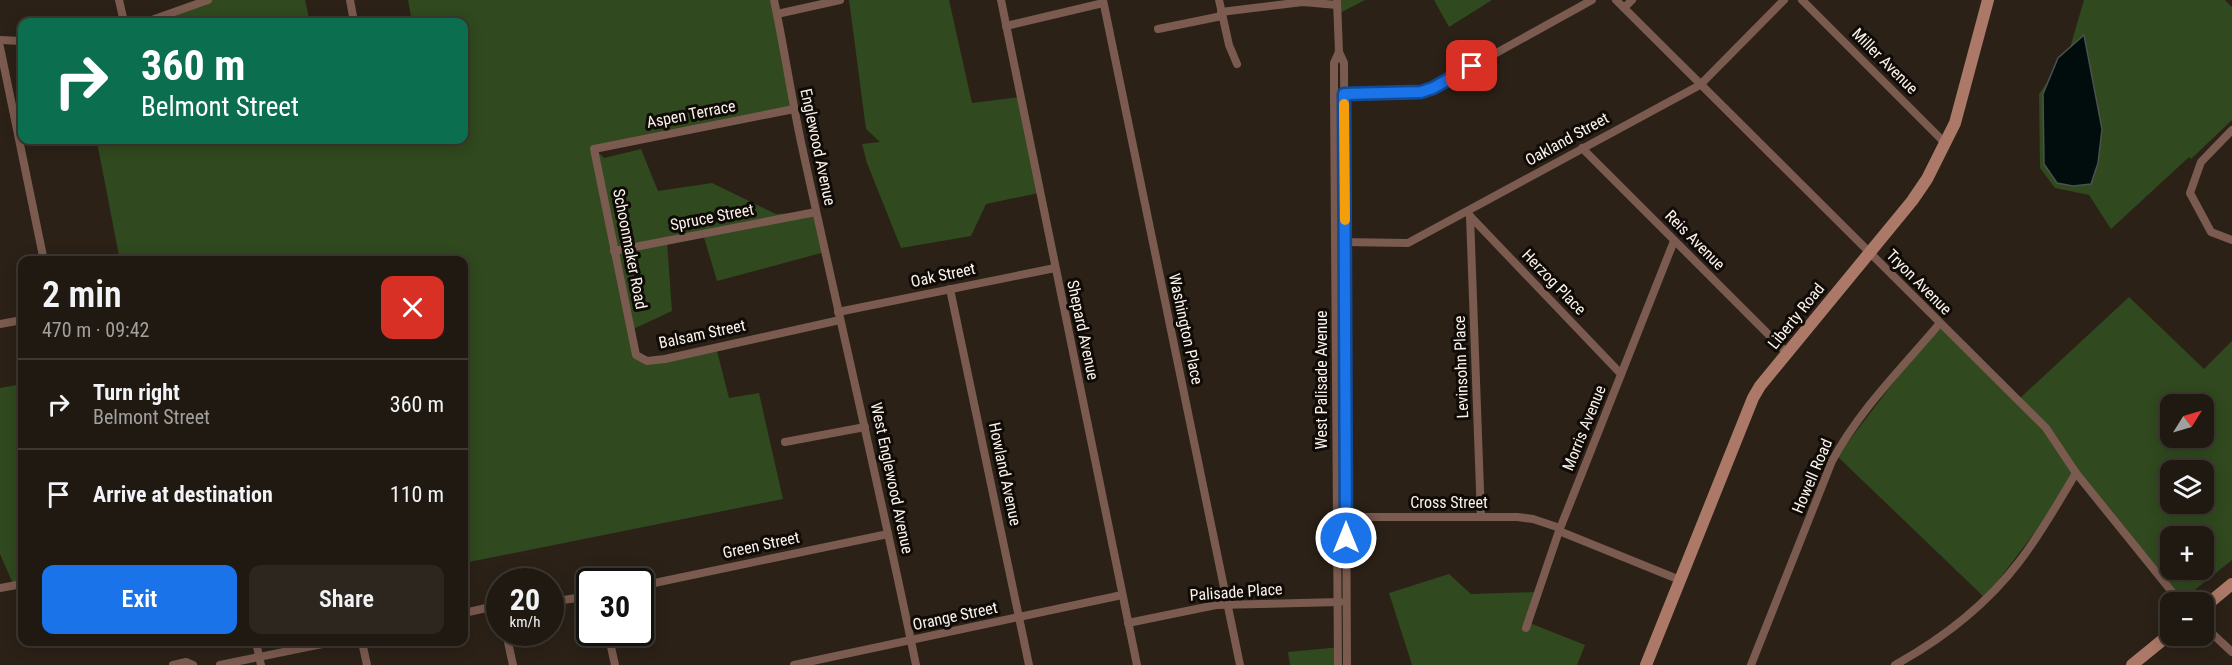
<!DOCTYPE html>
<html lang="en">
<head>
<meta charset="utf-8">
<style>
	body { margin:0; font-family:"Roboto Condensed",sans-serif; background:#2d261f; color:#f1f3f6; height:100vh; display:flex; flex-direction:column; font-size:22px; white-space:nowrap }
	* { box-sizing:border-box; margin:0 }
	p { font-size:20px; color:#a2a09f }
	.icon { flex:none; width:33px; height:33px; fill:none; stroke:currentColor; stroke-width:2; stroke-linecap:round; stroke-linejoin:round }
	.map { position:relative; flex:1; overflow:hidden }
	.details { position:absolute; left:18px; top:256px; width:450px; height:390px; display:flex; flex-direction:column; background:#201911; border-radius:12px; box-shadow:0 3px 15px #0003,0 0 0 2px #3d3831 }
	.details>* { flex:none }
	.hud { position:absolute; left:18px; top:18px; width:450px; height:126px; border-radius:12px; box-shadow:0 3px 15px #0003,0 0 0 2px #3d3831; background:#0b6e4f; color:#fff; overflow:hidden }
	.needle { width:39px; rotate:53deg }
	.buttons { position:absolute; left:2160px; top:394px; display:grid; gap:12px }
	.buttons a { display:grid; place-items:center; width:54px; height:54px; border-radius:12px; background:#201911; box-shadow:0 3px 15px #0003,0 0 0 2px #3d3831; font-size:30px }
	.speed { position:absolute; left:486px; top:568px; display:flex; gap:12px; font-size:30px; font-weight:700; text-align:center }
	.speed>* { display:grid; place-content:center; width:78px; height:78px; border-radius:50%; background:#201911; box-shadow:0 3px 15px #0003,0 0 0 2px #3d3831; line-height:1 }
	.speed small { font-size:15px; font-weight:400 }
	.speed .limit { border:3px solid #111; border-radius:9px; background:#fff; color:#111 }
	.pin { position:absolute; display:grid; place-items:center; width:51px; height:51px; color:#fff; margin:-26px; border-radius:12px; box-shadow:0 3px 9px #0006 }
	.me { position:absolute; width:66px; margin:-33px; rotate:0deg; stroke-linejoin:round; filter:drop-shadow(0 0 4px #0008) }
	.turn { display:flex; align-items:center; gap:21px; height:126px; padding:0 24px; font-size:27px }
	.turn .icon { width:78px; height:78px; stroke-width:2.5 }
	.turn b { display:block; font-size:42px; line-height:51px }
	.round { display:grid; place-items:center; flex:none; width:63px; height:63px; border-radius:12px; background:#2d261f }
	.summary { display:flex; align-items:center; justify-content:space-between; height:102px; padding:0 24px }
	h1 { font-size:36px; font-weight:600; line-height:45px }
	.button { display:flex; gap:12px; margin-top:auto; padding:12px 24px }
	.button a { flex:1; height:69px; border-radius:12px; background:#1a73e8; color:#fff; font-size:24px; font-weight:600; line-height:69px; text-align:center }
	.button a+a { background:#2d261f; color:#f1f3f6 }
	ul { padding:0; list-style:none }
	li { display:flex; align-items:center; gap:18px; height:90px; padding:0 24px; border-top:2px solid #3d3831 }
	li div { flex:1 }
	li b { display:block; font-size:22px }
	li em { font-style:normal }
	.map>svg:first-child { display:block }
</style>
</head>
<body>
<div class="map">
<svg width="2232" height="665" viewBox="0 0 2232 665">
	<rect width="100%" height="100%" fill="#2b2117"/>
	<g fill="#30491e" fill-rule="evenodd">
		<polygon points="208,0 305,0 310,22 146,22"/>
		<polygon points="408,0 774,0 794,109 595,149 604,158 641,149 658,191 712,183 776,214 816,212 825,252 717,281 703,234 667,241 672,311 629,331 642,359 716,347 729,398 759,393 783,499 464,563 464,261 120,261 97,142 109,140 464,140 464,22 412,22"/>
		<polygon points="849,0 949,0 972,103 1020,97 1039,193 986,204 971,236 901,248 867,163 862,144 880,142 866,129"/>
		<polygon points="1337,0 1365,0 1338,14"/>
		<polygon points="1434,0 1492,0 1449,27"/>
		<polygon points="2084,0 2225,0 2232,7 2232,120 2191,159 2189,157 2111,229 2089,195 2055,188 2040,168 2039,94 2069,51"/>
		<path d="M2129,297l75,72 28,-28v219l-52,42 -103,-125 -92,121 -148,-142 103,-134 79,77zM2170,405h34v33h-34zM2170,471h34v33h-34zM2170,537h34v33h-34z"/>
		<polygon points="22,384 22,584 14,586 0,554 0,388"/>
		<polygon points="1449,574 1471,594 1538,592 1527,622 1585,645 1577,665 1412,665 1389,593"/>
		<polygon points="1341,647 1341,665 1290,665 1288,652"/>
	</g>
	<polygon fill="#010c0d" stroke="#4c5150" stroke-width="1.5" points="2084,35 2102,129 2098,163 2091,184 2073,186 2057,183 2044,164 2043,94 2058,58"/>
	<g fill="none" stroke-linecap="round" stroke-linejoin="round">
		<g stroke="#7b5a4f" stroke-width="8">
			<polyline points="119,0 124,22"/>
			<polyline points="350,0 354,22"/>
			<path d="M774,0c10,47 17,95 27,142 38,175 79,348 115,523"/>
			<polyline points="1001,0 1137,665"/>
			<polyline points="1103,0 1240,665"/>
			<polyline points="1219,0 1229,45 1237,64"/>
			<polyline points="1337,0 1339,52 1334,63 1334,94 1338,665"/>
			<polyline points="1616,0 2046,428 2076,473 2181,603"/>
			<polyline points="1802,0 1946,144"/>
			<polyline points="1624,8 1632,0"/>
			<polyline points="1221,12 1303,2 1337,5"/>
			<polyline points="777,14 840,0"/>
			<polyline points="146,22 208,0"/>
			<polyline points="1006,26 1103,3"/>
			<polyline points="1158,29 1222,16"/>
			<polyline points="0,40 22,41"/>
			<polyline points="0,47 44,261"/>
			<polyline points="1339,52 1344,63 1347,665"/>
			<polyline points="1340,94 1409,94 1433,88 1592,0"/>
			<polyline points="794,109 594,149 636,355 647,361 665,359 840,320"/>
			<polyline points="2232,130 2201,162 2190,193 2211,232 2232,240"/>
			<polyline points="1582,148 1787,353"/>
			<polyline points="1470,216 1481,517"/>
			<polyline points="1470,216 1621,374"/>
			<polyline points="1341,242 1408,243 1700,85 1784,0"/>
			<polyline points="614,251 816,212"/>
			<polyline points="950,289 1029,665"/>
			<polyline points="838,312 1055,268"/>
			<polyline points="0,324 22,320"/>
			<polyline points="785,442 865,427"/>
			<polyline points="1343,517 1517,517 1533,519 1560,528"/>
			<polyline points="1559,531 1680,580"/>
			<polyline points="640,586 888,534"/>
			<polyline points="0,588 22,584"/>
			<polyline points="550,602 590,596"/>
			<polyline points="464,613 500,605"/>
			<polyline points="1128,623 1216,605 1340,602"/>
			<polyline points="2204,626 2232,652"/>
			<polyline points="1526,628 1559,531 1674,241"/>
			<polyline points="506,633 513,665"/>
			<polyline points="608,633 615,665"/>
			<polyline points="256,642 261,665"/>
			<polyline points="362,642 367,665"/>
			<polyline points="173,665 186,662 193,665"/>
			<polyline points="220,665 332,642"/>
			<polyline points="794,665 1122,595"/>
			<path d="M1751,665l81,-204c28,-52 70,-93 108,-138"/>
			<path d="M1895,665c47,-26 91,-60 124,-103 21,-27 39,-59 57,-89"/>
		</g>
		<g stroke="#ac7867" stroke-width="12">
			<polyline points="2204,607 2232,584"/>
			<polyline points="1646,665 1753,398 1760,386 1912,201 1927,179 1955,123 1988,0"/>
			<polyline points="2132,665 2170,634"/>
		</g>
	</g>
	<g fill="none" stroke-linecap="round" stroke-linejoin="round">
		<defs>
			<polyline id="route" points="1346,538 1344,94 1421,92 1433,88 1472,66"/>
		</defs>
		<use href="#route" stroke="#114b97" stroke-width="15"/>
		<use href="#route" stroke="#1a73e8" stroke-width="10"/>
		<polyline stroke="#f59e0b" stroke-width="10" points="1344,104 1345,220"/>
	</g>
	<g text-anchor="middle" dominant-baseline="central" stroke-width="6" stroke-linejoin="round" paint-order="stroke">
		<g font-size="16" fill="#faf3ec" stroke="#100b07">
			<text transform="translate(1885 61) rotate(45)">Miller Avenue</text>
			<text transform="translate(691 114) rotate(-11)">Aspen Terrace</text>
			<text transform="translate(1567 139) rotate(-29)">Oakland Street</text>
			<text transform="translate(818 147) rotate(78)">Englewood Avenue</text>
			<text transform="translate(712 217) rotate(-11)">Spruce Street</text>
			<text transform="translate(1695 240) rotate(45)">Reis Avenue</text>
			<text transform="translate(630 249) rotate(79)">Schoonmaker Road</text>
			<text transform="translate(943 275) rotate(-12)">Oak Street</text>
			<text transform="translate(1554 282) rotate(46)">Herzog Place</text>
			<text transform="translate(1919 282) rotate(45)">Tryon Avenue</text>
			<text transform="translate(1796 316) rotate(-51)">Liberty Road</text>
			<text transform="translate(1186 329) rotate(78)">Washington Place</text>
			<text transform="translate(1083 330) rotate(78)">Shepard Avenue</text>
			<text transform="translate(702 334) rotate(-12)">Balsam Street</text>
			<text transform="translate(1461 367) rotate(-92)">Levinsohn Place</text>
			<text transform="translate(1321 380) rotate(-90)">West Palisade Avenue</text>
			<text transform="translate(1584 428) rotate(-68)">Morris Avenue</text>
			<text transform="translate(1005 474) rotate(78)">Howland Avenue</text>
			<text transform="translate(1812 476) rotate(-67)">Howell Road</text>
			<text transform="translate(892 478) rotate(78)">West Englewood Avenue</text>
			<text x="1449" y="502">Cross Street</text>
			<text transform="translate(761 545) rotate(-12)">Green Street</text>
			<text transform="translate(1236 592) rotate(-4)">Palisade Place</text>
			<text transform="translate(955 616) rotate(-12)">Orange Street</text>
		</g>
	</g>
</svg>
<div class="buttons">
<a><svg class="needle" viewBox="-14 -14 28 28"><path d="M0-13l5 13h-10z" fill="#e53935"/><path d="M0 13l5-13h-10z" fill="#a2a09f"/></svg></a>
<a><svg class="icon" aria-label="layers" viewBox="0 0 24 24"><path d="M12 4l9 5-9 5-9-5zM3 14l9 5 9-5"/></svg></a>
<a>+</a>
<a>−</a>
</div>
<div class="speed"><div>20<small>km/h</small></div><div class="limit">30</div></div>
<div class="pin" style="left:1472px;top:66px;background:#d93025"><svg class="icon" aria-label="arrive" viewBox="0 0 24 24"><path d="M6 21V4h12l-3 4 3 4H6"/></svg></div>
<svg class="me" style="left:1346px;top:538px" viewBox="-20 -20 40 40"><circle r="17" fill="#1a73e8" stroke="#fff" stroke-width="3"/><path d="M0-11L8 9 0 5-8 9z" fill="#fff"/></svg>
<div class="hud">
<div class="turn"><svg class="icon" aria-label="right" viewBox="0 0 24 24"><path d="M7 20v-9h11M14 6l5 5-5 5"/></svg><div><b>360 m</b>Belmont Street</div></div>
</div>
<section class="details">
<div class="summary"><div><h1>2 min</h1><p>470 m · 09:42</p></div><a class="round" style="background:#d93025;color:#fff"><svg class="icon" aria-label="close" viewBox="0 0 24 24"><path d="M6 6l12 12M18 6L6 18"/></svg></a></div>
<ul>
<li><svg class="icon" aria-label="right" viewBox="0 0 24 24"><path d="M7 20v-9h11M14 6l5 5-5 5"/></svg><div><b>Turn right</b><p>Belmont Street</p></div><em>360 m</em></li>
<li><svg class="icon" aria-label="arrive" viewBox="0 0 24 24"><path d="M6 21V4h12l-3 4 3 4H6"/></svg><div><b>Arrive at destination</b></div><em>110 m</em></li>
</ul>
<div class="button"><a>Exit</a><a>Share</a></div>
</section>
</div>
</body>
</html>
